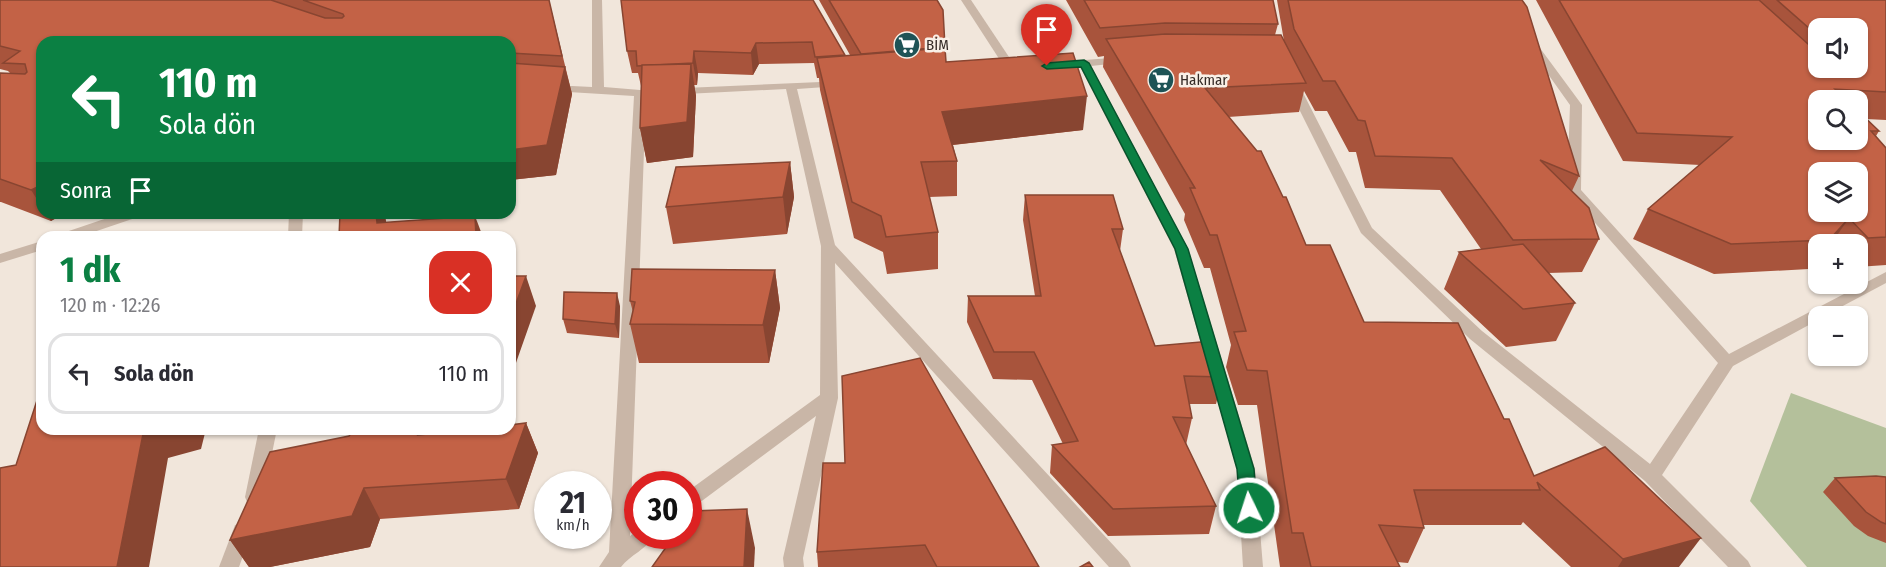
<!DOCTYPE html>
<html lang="tr">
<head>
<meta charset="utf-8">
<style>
	body { margin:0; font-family:"Fira Sans Condensed",sans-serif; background:#f2f2f3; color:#2b2b33; height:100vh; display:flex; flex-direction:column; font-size:22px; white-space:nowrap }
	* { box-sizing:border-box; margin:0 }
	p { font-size:20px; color:#7c7c81 }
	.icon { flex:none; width:33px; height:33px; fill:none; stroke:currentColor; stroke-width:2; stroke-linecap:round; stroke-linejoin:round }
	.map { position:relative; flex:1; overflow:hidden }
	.drawer { position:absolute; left:36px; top:231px; width:480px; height:204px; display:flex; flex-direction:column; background:#fff; border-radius:18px; box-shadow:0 2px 4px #0004 }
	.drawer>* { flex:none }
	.hud { position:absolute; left:36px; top:36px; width:480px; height:183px; border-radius:18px; box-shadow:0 2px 4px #0004; background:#0b8043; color:#fff; overflow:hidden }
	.fabs { position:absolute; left:1808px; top:18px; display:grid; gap:12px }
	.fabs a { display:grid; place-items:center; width:60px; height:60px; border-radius:12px; background:#fff; box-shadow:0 2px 4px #0004; font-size:30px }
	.speed { position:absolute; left:534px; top:471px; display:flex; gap:12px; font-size:30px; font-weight:700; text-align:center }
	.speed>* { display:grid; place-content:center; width:78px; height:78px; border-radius:50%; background:#fff; box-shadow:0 2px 4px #0004; line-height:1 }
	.speed small { font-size:15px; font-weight:400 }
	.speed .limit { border:9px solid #d22; background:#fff; color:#111 }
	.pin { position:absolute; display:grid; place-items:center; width:51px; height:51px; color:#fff; margin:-62px -26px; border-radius:50% 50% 50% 0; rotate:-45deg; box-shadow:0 0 6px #0007 }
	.pin .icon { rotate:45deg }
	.me { position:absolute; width:66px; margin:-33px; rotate:356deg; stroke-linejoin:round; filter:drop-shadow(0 0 4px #0008) }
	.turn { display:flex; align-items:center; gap:21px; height:126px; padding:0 24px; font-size:27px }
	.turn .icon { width:78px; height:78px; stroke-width:2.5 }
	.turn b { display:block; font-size:42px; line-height:51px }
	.then { display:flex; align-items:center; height:57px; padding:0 24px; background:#0003; gap:12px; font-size:22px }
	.round { display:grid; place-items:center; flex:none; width:63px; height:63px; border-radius:18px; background:#f2f2f3 }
	.headline { display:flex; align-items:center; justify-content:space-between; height:102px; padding:0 24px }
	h1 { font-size:36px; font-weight:700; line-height:45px; color:#0b8043 }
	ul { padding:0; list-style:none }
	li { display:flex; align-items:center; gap:18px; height:81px; margin:0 12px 9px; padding:0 12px; border:3px solid #e1e1e2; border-radius:18px }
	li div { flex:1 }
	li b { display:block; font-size:22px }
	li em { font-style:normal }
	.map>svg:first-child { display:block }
</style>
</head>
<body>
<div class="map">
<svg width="1886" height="567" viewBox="0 0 1886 567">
	<rect width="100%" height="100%" fill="#f1e6db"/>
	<polygon fill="#b4c09b" points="1791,393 1886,428 1886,567 1807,567 1750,501"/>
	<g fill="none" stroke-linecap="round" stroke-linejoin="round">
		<g fill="#c9b6a7" fill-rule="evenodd">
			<path d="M592,0h10l2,87 36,3 204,-9 2,2 -6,3 -43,3 38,156 293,316 3,6h-22l-274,-304 3,135 -35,160 1,9h-20l-1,-9 33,-142 -121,90 -7,2v-17l132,-96 1,-149 -35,-157 -140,7 -16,440 8,-6v6h16c-7,13 -24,19 -33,31h-22l10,-15 25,-456 -82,-5 -6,-3 6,-3 40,2z"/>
			<polygon points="961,0 971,0 1017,69 1015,71 1007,71"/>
			<polygon points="1533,43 1537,44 1582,105 1581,190 1729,354 1886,272 1886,283 1824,316 1818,316 1818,320 1733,366 1662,475 1748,561 1751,567 1728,567 1645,481 1470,339 1361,233 1286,83 1292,80 1298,83 1372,228 1482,331 1650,464 1718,363 1567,191 1570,105 1528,46"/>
			<polygon points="1124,57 1128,58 1128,62 1091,66 1188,249 1255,469 1263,567 1243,567 1237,469 1174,249 1080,67 1058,68 1052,65 1058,62"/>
			<polygon points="122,213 143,213 141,216 79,237 58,237 60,234"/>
			<polygon points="289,213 303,213 302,237 288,237"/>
			<polygon points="42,241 42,250 0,263 0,254"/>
			<polygon points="259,429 277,429 263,497 261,502 254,504 247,502 245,497"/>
			<polygon points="242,523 249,525 252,531 239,567 219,567 235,525"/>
		</g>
	</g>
	<g fill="#a8543c" fill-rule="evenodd">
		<polygon points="0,0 549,0 572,94 556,175 510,180 510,42 42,42 42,213 65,213 51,221 1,202 0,202 0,73 10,73 8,71 0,69"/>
		<polygon points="813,0 845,56 850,55 819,0 937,0 945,48 946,62 1083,130 953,145 957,161 957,196 929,197 938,232 938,269 887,274 883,252 854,238 820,90 819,78 817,78 814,63 759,64 753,75 698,73 697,85 694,85 696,96 693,157 647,163 640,128 641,86 638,73 632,73 627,51"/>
		<polygon points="1066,0 1273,0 1278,24 1275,35 1284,41 1277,0 1522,0 1579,176 1572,191 1599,239 1582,272 1548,273 1575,303 1556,341 1506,347 1444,289 1459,252 1481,249 1440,190 1365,188 1356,152 1349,152 1327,111 1315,111 1304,91 1299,112 1228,117 1306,245 1364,322 1504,419 1534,476 1679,567 1571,567 1523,522 1521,525 1424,525 1424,528 1408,563 1397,562 1400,567 1280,567 1257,405 1238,405 1226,367 1231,345 1210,268 1204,268 1184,220 1185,214 1103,67 1104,56 1098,57"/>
		<path d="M1536,0h350v120l-20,-1 13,12 -3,5 10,12v117l-29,2v-23h-39v16l-9,9 -95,5 -81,-35 15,-30 52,-44 -77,-4zM1818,28l39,40h-39zM1818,100h39v40z"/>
		<polygon points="790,162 794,197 787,234 673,244 666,207"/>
		<polygon points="1025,195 1123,229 1120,251 1155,346 1223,377 1216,404 1189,404 1192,418 1186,445 1216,506 1209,534 1108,536 1050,473 1052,445 1063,444 1032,380 993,379 967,322 968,296 1035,296 1023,220"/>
		<polygon points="775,270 780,308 769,363 639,363 630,324 633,312 630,301"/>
		<polygon points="620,306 619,338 567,333 563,319"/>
		<polygon points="526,423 538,453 519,509 380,519 370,547 270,567 249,567 230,540 349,436 456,429 455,431"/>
		<polygon points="845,463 1039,567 818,567 817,552"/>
		<polygon points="1886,477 1886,543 1868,536 1854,526 1823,492 1835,478"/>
	</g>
	<g fill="#884531">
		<polygon points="756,43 759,64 753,75 751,53"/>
		<polygon points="694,51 698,73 697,85 693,63"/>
		<polygon points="691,64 696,96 693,157 647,163 640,128"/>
		<polygon points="565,67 572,94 556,175 510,180 510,150"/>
		<polygon points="1087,96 1083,130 942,146 942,112"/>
		<polygon points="790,162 794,197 787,234 783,197"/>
		<polygon points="42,185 42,207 31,190"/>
		<polygon points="46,213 65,213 51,221"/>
		<polygon points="376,213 385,213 388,237 377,223"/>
		<polygon points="475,216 483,237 476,237"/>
		<polygon points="1849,218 1831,244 1826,244 1829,240"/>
		<polygon points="1818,256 1818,260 1809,269"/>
		<polygon points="775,270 780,308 769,363 763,325"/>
		<polygon points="526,276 536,306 511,377 510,375 510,320"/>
		<polygon points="617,293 620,306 619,338 615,324"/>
		<polygon points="526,423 538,453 519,509 506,479"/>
		<polygon points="144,429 206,429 201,449 168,458 149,567 117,567"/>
		<polygon points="422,429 456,429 433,465 418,435"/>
		<polygon points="364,488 380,519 370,547 270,567 249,567 230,540"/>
		<polygon points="747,509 755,548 754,567 744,567"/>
		<polygon points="1701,538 1679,567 1618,567 1623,559"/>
	</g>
	<g fill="#c36246" stroke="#884531" stroke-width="1.5" fill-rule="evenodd">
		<polygon points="0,0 271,0 325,18 342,18 344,16 343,14 303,0 549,0 562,56 510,53 510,42 42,42 42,185 31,190 0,179 0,73 25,74 27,72 25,64 3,63 20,51 0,46"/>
		<polygon points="621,0 813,0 845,55 815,57 812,42 756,43 751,53 694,51 693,63 637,66 636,51 627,51"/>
		<polygon points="829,0 937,0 943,10 945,47 861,54"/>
		<polygon points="1084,0 1273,0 1278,24 1165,23 1100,28"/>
		<polygon points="1288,0 1522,0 1527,7 1579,176 1540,160 1589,208 1599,239 1513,240 1452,158 1375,156 1365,121 1358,120 1335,81 1323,81 1294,29"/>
		<path d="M1559,0h200l59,53v15h16l8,7 14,1 2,-4 -5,-4h4v-40h-39v8l-41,-36h109v92l-51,-3 12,11h-29v40h39v-30l22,21h-8l15,17v89l-18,1 -19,-20 -20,22 -98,4 -83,-35 84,-72 -95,-4zM1818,172h39v40h-39z"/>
		<polygon points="1165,34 1281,35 1306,83 1205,88 1257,151 1261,151 1283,197 1286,197 1306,245 1330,245 1364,322 1458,323 1504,419 1509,419 1534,476 1605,447 1701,538 1623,559 1537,482 1540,490 1414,490 1424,528 1379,525 1400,567 1311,567 1303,533 1292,533 1267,371 1247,370 1234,332 1246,331 1217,235 1210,235 1190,188 1195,188 1106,39"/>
		<polygon points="945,48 946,62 1073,53 1087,96 942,112 957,161 921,162 938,232 886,237 881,216 852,202 817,58"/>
		<polygon points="510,63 565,67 547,145 510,150"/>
		<polygon points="691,64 687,122 640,128 642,65"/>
		<polygon points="790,162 783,197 666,207 676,167"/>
		<polygon points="1025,195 1113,195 1123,229 1112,229 1155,346 1212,341 1223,377 1184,376 1192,418 1173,417 1216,506 1113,509 1052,445 1078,441 1034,352 994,352 968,296 1041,296"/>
		<polygon points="340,213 376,213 377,223 475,216 476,237 339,237"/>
		<polygon points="1523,244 1575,303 1523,309 1459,252"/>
		<polygon points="632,269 775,270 763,325 630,324 635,302 630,301"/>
		<polygon points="510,276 526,276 510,320"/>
		<polygon points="564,292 617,293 615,324 563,319"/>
		<polygon points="920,358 1039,567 937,567 925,545 817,552 823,463 845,463 842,376"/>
		<polygon points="42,385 42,429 144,429 117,567 0,567 0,468 16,465"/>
		<polygon points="526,423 506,479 364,488 352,516 230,540 270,452 349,436 354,429 422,429 418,435 471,429 510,429 510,425"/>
		<polygon points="1876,476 1886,477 1886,524 1881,522 1866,512 1835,478"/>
		<polygon points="747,509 744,567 652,567 674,536 688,536 688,515 691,511"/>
		<polygon points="1089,562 1093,567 1080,567"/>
	</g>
	<polygon fill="#0b8043" stroke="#07532c" stroke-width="1.5" points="1084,60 1089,63 1188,249 1254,469 1257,508 1255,513 1249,515 1242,513 1240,508 1237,469 1175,249 1081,67 1047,69 1042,66 1047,63"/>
	<defs>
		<symbol id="supermarket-disc" viewBox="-11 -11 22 22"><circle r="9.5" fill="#1e5356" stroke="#f9f0e7"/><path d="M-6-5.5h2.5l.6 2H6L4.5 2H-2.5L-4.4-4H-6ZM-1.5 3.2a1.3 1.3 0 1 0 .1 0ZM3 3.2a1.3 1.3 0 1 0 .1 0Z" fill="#fff"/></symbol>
	</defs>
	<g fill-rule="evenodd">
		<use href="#supermarket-disc" x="892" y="30" width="30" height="30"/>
		<use href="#supermarket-disc" x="1146" y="65" width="30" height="30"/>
	</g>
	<g text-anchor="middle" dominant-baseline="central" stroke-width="5" stroke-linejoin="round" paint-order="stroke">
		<g font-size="15" fill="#352b27" stroke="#f9f0e7" text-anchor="start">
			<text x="926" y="45">BİM</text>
			<text x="1180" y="80">Hakmar</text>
		</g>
	</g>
</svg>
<div class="fabs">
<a><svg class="icon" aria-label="sound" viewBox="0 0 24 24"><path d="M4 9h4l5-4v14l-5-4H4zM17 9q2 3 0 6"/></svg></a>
<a><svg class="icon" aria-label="search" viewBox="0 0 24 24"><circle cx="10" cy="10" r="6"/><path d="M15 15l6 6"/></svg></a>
<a><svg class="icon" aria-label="layers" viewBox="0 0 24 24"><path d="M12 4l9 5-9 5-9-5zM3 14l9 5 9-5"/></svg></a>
<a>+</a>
<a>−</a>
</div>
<div class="speed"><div>21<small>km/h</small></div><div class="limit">30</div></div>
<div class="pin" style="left:1047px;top:66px;background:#d93025"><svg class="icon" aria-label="arrive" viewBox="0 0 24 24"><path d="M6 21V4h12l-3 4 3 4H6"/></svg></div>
<svg class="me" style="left:1249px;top:508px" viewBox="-20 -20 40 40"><circle r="17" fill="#0b8043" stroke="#fff" stroke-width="3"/><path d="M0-11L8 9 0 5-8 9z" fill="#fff"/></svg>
<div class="hud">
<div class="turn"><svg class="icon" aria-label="left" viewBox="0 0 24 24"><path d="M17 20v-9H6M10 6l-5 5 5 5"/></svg><div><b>110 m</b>Sola dön</div></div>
<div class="then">Sonra<svg class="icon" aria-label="arrive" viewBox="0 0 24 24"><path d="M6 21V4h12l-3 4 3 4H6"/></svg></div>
</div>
<section class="drawer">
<div class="headline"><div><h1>1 dk</h1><p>120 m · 12:26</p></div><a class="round" style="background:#d93025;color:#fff"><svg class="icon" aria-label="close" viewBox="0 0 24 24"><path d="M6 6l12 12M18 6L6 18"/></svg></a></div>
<ul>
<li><svg class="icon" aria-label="left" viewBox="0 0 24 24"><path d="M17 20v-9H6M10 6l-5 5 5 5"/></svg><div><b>Sola dön</b></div><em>110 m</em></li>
</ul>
</section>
</div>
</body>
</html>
